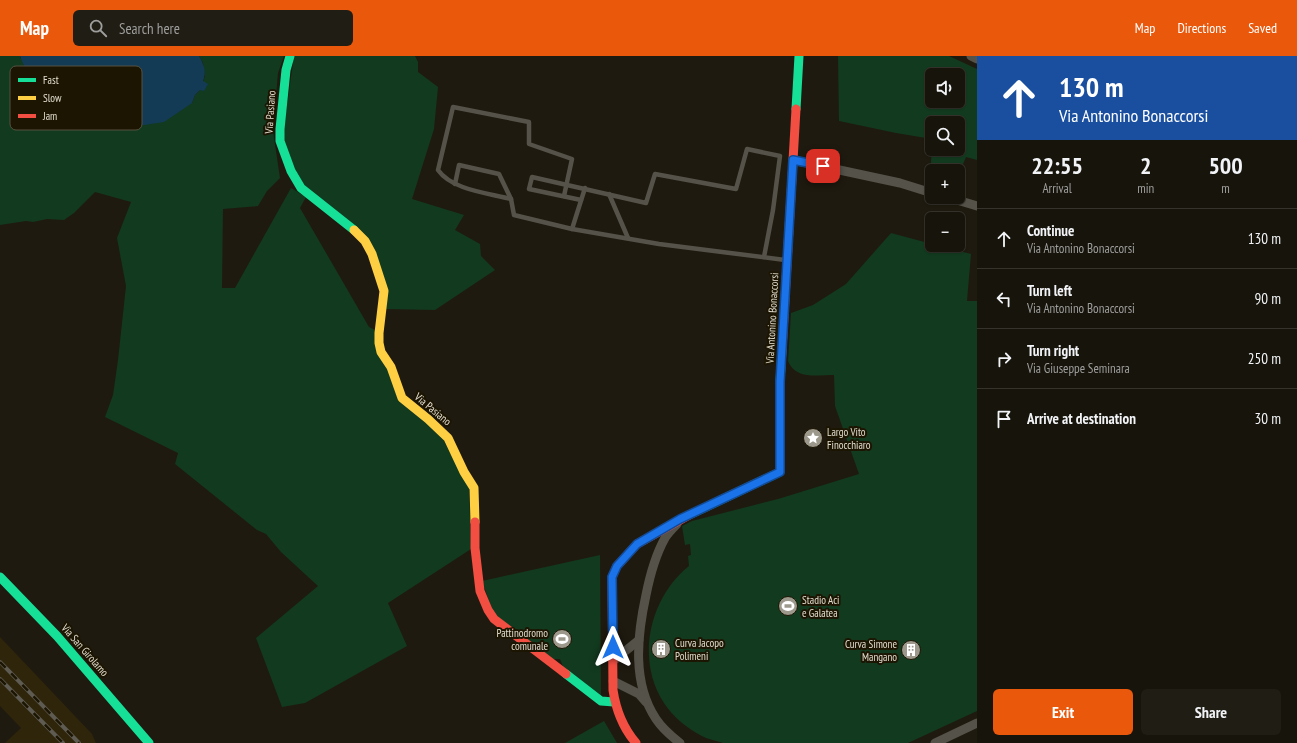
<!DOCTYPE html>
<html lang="en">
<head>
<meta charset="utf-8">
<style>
	body { margin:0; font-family:"PT Sans Narrow",sans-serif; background:#201d14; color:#f1f3f6; height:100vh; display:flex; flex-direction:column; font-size:15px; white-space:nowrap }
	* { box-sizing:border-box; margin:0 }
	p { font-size:13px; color:#9e9e9d }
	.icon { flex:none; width:22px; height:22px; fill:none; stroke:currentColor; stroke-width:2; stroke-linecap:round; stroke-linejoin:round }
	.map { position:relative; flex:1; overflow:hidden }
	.side { display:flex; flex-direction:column; background:#17140b; width:320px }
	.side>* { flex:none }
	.banner { background:#1a4fa0; color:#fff; overflow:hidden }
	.tools { position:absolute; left:925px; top:12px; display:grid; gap:8px }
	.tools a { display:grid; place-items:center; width:40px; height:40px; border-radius:6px; background:#17140b; box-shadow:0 1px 3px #0004,0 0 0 1px #36332c; font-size:20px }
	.pin { position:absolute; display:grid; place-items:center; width:34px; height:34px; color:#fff; margin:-17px; border-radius:8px; box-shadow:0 2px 6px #0006 }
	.me { position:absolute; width:44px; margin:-22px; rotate:0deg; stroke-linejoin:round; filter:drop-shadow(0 0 3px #0008) }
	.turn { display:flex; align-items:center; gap:14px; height:84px; padding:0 16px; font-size:18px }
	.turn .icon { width:52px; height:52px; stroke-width:2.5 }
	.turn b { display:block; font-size:28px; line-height:34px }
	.eta { display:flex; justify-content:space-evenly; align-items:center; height:68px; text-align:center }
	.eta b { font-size:24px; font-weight:700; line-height:28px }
	.cta { display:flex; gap:8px; margin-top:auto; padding:8px 16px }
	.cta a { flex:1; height:46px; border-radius:6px; background:#ea580c; color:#fff; font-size:16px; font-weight:700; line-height:46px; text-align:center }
	.cta a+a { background:#201d14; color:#f1f3f6 }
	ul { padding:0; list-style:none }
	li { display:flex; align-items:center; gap:12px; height:60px; padding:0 16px; border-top:1px solid #36332c }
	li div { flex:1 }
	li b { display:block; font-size:15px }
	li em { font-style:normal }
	header { display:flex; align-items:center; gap:24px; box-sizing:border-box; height:56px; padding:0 20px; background:#ea580c; color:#fff }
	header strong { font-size:19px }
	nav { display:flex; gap:22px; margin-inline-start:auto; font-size:14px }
	.search { width:280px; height:36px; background:#201d14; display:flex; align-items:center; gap:10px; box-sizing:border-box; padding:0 14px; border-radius:6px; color:#9e9e9d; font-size:15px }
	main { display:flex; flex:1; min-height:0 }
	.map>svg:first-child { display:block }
</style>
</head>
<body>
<header>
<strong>Map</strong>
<div class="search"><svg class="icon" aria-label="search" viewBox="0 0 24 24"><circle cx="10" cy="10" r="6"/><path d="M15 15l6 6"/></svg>Search here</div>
<nav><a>Map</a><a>Directions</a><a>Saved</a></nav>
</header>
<main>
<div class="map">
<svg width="977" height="687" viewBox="0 0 977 687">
	<rect width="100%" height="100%" fill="#1f1a0f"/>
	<polygon fill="#2f250b" points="0,581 92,678 96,687 5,687 21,672 0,650"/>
	<g fill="#123a1f" fill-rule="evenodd">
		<polygon points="0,0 20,0 20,2 192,47 195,39 200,34 205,20 203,7 199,0 284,0 278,17 273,75 280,122 267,135 258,150 223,153 222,232 235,232 291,132 306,141 300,152 369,271 375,274 392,326 443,383 469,432 471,493 388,547 407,590 305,647 282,651 256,582 318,530 281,496 266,478 257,474 175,408 178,397 105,361 113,339 118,304 126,230 117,182 131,146 95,136 74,157 64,164 47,163 33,166 26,165 0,169"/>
		<polygon points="294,0 415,0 418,6 418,16 438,31 434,73 412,143 464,159 455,174 480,188 481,200 495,214 435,254 385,253 374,197 303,131 282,84"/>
		<path d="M838,0h111l28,13v91l-11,-3 -8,19v-5h-26v16h-2l2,-48 -36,-6 -57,-12zM932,19h26v26h-26zM932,67h26v26h-26z"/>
		<path d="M891,177l41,11v1h4l35,9 -4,47h10v410l-69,32h-185c-5,-2 -12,-3 -17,-5 -16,-7 -33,-21 -42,-35 -29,-44 -14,-106 25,-137l-1,-10 3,-1 -1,-11 -5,1 -3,-19 10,-5 86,-22 81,-25 -24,-68 -1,-31c-17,0 -38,5 -46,-14l3,-48 22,-8 33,-21z"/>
		<polygon points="600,499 601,639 564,613 560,603 549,603 494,559 482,525"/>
		<polygon points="604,665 617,687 565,687"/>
	</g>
	<path fill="#133b56" d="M20,0h179c5,8 8,17 4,25l5,3 -4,7 -4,-1 -5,5 -3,8 -28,19 -20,3 -45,-3 -44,-18 -26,-26z"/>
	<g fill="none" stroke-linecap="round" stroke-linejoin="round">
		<g stroke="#55524a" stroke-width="4.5">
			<polyline points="455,128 459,109 499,118 511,143"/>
			<polyline points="609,138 628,182"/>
			<path d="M564,140l8,-37 -43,-15v-22l-76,-15 -15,63c14,20 50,23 73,29l3,16 58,14 87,15 126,16"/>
			<polyline points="581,144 529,133 532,121 646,147 655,118 736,133 747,93 780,100 773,154 764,201"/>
			<polyline points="572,173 585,132"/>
		</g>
		<g stroke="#55524a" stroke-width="9">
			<polyline points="971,0 977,3"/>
			<polyline points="793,104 900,127 932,137"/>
			<polyline points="947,141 977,150"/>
			<path d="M677,468c-4,4 -9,9 -12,14 -10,18 -15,37 -19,57 -9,41 -14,88 10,124 6,9 15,17 24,24"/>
			<polyline points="613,605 639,584"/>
			<polyline points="613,625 639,638 646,646"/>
			<polyline points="935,687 977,667"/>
		</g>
		<g stroke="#16e098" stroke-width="9">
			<polyline points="290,0 286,14 280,73 280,85 291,115 301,132 354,174"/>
			<polyline points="796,53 799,0"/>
			<polyline points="689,459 780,416 780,326 782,294"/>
			<polyline points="0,521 57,580 149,687"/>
			<polyline points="566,618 601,645 614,646"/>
		</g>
		<polyline stroke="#ffcf43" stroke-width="9" points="354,174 365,185 372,198 384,235 379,277 379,287 381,296 391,311 402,342 428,363 448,382 464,416 474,432 475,466"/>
		<g stroke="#f24e42" stroke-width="9">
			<polyline points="782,294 796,53"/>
			<polyline points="475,466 475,492 480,535 488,554 494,563 566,618"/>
			<path d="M636,687c-13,-15 -20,-33 -23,-53l-1,-113 5,-11 20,-22 52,-29"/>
		</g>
		<defs>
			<g id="rail">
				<polyline points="0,606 79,687"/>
				<polyline points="0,623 63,687"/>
			</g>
		</defs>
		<use href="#rail" stroke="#5e5b53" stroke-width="4"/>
		<use href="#rail" stroke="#1c1502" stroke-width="2.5" stroke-dasharray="8" stroke-linecap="butt"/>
	</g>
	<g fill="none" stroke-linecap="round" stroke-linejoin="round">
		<defs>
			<polyline id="route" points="613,591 612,521 617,510 637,488 680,463 780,416 780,326 793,104 823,110"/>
		</defs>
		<use href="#route" stroke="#114b97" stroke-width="10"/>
		<use href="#route" stroke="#1a73e8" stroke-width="7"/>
	</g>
	<defs>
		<symbol id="sight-disc" viewBox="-11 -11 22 22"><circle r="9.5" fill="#9d988c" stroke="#1c1502"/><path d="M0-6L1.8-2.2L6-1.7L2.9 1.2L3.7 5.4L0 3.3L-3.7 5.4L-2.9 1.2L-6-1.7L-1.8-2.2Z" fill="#fff"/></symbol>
		<symbol id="stadium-disc" viewBox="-11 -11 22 22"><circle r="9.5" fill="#9d988c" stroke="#1c1502"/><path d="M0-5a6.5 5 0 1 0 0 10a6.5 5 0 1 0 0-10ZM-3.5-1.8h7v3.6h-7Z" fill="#fff"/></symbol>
		<symbol id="building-disc" viewBox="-11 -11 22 22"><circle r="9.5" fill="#9d988c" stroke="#1c1502"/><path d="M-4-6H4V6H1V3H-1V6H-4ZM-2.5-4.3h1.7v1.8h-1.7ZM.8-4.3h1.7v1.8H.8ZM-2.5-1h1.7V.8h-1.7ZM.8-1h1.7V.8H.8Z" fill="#fff"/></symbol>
	</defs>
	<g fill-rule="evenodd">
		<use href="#sight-disc" x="802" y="371" width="22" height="22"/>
		<use href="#stadium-disc" x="777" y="539" width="22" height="22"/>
		<use href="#stadium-disc" x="551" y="572" width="22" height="22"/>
		<use href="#building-disc" x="650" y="582" width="22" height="22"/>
		<use href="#building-disc" x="900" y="583" width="22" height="22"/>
	</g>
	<g text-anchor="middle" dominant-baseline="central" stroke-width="4" stroke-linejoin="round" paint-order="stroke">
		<g font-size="11" fill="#e1dccf" stroke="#1c1502">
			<text transform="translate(270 56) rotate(-86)">Via Pasiano</text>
			<text transform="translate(772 262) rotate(-87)">Via Antonino Bonaccorsi</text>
			<text transform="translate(433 353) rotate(40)">Via Pasiano</text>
			<text transform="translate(85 594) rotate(49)">Via San Girolamo</text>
		</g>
		<g font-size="11" fill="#e1dccf" stroke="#1c1502" text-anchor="start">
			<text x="827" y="376">Largo Vito<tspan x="827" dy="13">Finocchiaro</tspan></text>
			<text x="802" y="544">Stadio Aci<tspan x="802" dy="13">e Galatea</tspan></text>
			<text x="548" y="577" text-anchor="end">Pattinodromo<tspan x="548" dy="13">comunale</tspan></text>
			<text x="675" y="587">Curva Jacopo<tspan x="675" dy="13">Polimeni</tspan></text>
			<text x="897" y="588" text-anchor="end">Curva Simone<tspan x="897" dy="13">Mangano</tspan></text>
		</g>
	</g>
	<rect x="10" y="10" width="132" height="64" rx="6" fill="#1c1502" stroke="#575140" stroke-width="1"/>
	<rect x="18" y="22" width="18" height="4" fill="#16e098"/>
	<rect x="18" y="40" width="18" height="4" fill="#ffcf43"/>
	<rect x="18" y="58" width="18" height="4" fill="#f24e42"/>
	<g font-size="11" fill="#e1dccf">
		<text x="43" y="28">Fast</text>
		<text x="43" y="46">Slow</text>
		<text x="43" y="64">Jam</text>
	</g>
</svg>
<div class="tools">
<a><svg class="icon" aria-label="sound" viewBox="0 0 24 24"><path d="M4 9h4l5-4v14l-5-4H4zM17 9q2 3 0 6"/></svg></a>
<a><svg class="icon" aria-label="search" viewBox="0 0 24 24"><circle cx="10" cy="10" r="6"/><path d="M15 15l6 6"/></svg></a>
<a>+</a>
<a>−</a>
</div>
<div class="pin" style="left:823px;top:110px;background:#d93025"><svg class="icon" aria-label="arrive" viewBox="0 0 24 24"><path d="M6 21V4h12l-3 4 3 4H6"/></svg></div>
<svg class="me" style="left:613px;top:591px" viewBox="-20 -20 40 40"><path d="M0-17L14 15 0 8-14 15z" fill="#1a73e8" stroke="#fff" stroke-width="4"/></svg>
</div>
<section class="side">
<div class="banner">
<div class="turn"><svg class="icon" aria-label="ahead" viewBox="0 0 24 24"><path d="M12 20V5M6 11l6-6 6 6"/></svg><div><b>130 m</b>Via Antonino Bonaccorsi</div></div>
</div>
<div class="eta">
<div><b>22:55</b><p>Arrival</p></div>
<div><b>2</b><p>min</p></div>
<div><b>500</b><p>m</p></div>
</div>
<ul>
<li><svg class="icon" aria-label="ahead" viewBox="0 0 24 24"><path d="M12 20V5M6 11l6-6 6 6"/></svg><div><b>Continue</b><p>Via Antonino Bonaccorsi</p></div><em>130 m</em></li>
<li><svg class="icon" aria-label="left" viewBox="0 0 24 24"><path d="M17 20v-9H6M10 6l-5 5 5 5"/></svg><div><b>Turn left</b><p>Via Antonino Bonaccorsi</p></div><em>90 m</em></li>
<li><svg class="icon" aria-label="right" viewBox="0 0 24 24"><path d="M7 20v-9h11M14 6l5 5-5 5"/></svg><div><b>Turn right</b><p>Via Giuseppe Seminara</p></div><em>250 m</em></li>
<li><svg class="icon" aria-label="arrive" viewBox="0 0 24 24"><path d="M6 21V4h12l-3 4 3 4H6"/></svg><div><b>Arrive at destination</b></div><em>30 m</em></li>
</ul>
<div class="cta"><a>Exit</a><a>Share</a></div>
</section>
</main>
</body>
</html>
